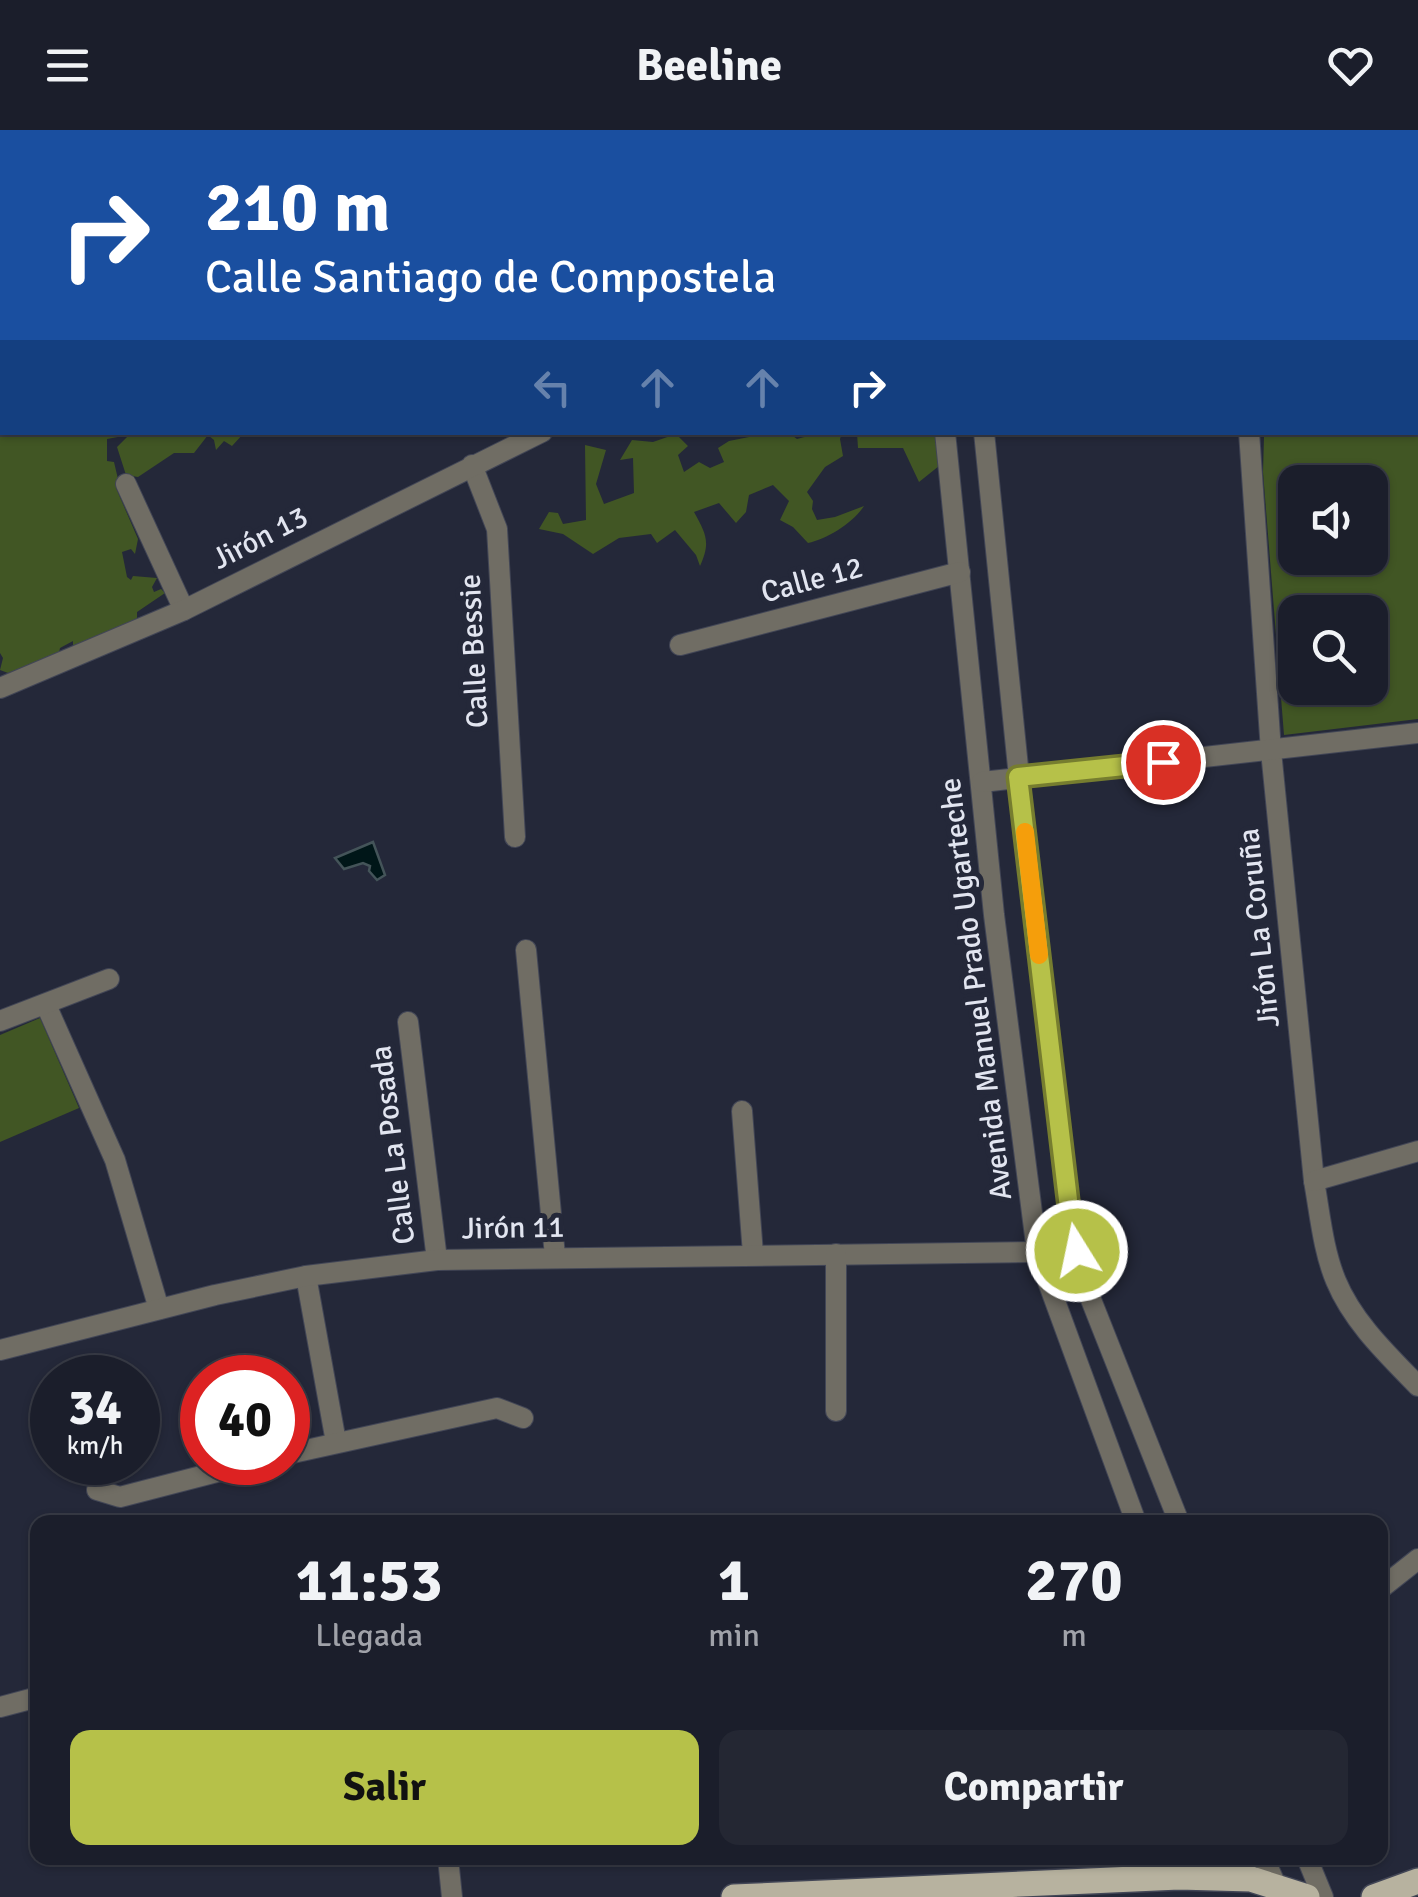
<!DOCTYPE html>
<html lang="es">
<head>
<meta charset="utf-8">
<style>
	body { margin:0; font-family:Signika,sans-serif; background:#242733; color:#f1f3f6; height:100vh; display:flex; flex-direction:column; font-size:38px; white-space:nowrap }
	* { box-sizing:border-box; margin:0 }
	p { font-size:32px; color:#a0a2a9 }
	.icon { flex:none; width:55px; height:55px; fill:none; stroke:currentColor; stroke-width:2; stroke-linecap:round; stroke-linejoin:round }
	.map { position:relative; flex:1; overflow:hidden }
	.details { position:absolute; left:30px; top:1385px; width:1358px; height:350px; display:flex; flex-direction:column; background:#1b1e2b; border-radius:20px; box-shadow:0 2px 8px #0004,0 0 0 2px #393c47 }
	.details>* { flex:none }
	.banner { position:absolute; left:0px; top:0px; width:1420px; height:305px; box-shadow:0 2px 8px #0004,0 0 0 2px #393c47; background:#1a4fa0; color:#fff; overflow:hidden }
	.buttons { position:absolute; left:1278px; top:335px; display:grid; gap:20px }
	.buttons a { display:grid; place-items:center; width:110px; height:110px; border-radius:20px; background:#1b1e2b; box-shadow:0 2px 8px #0004,0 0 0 2px #393c47; font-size:50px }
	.speed { position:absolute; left:30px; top:1225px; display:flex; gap:20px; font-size:50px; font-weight:700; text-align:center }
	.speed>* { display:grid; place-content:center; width:130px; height:130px; border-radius:50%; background:#1b1e2b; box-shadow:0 2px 8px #0004,0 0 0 2px #393c47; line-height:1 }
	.speed small { font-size:25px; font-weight:400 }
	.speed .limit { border:15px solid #d22; background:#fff; color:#111 }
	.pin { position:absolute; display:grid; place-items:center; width:85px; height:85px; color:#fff; margin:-42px; border:5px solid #fff; border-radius:50%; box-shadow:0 2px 10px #0007 }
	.me { position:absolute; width:110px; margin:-55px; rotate:350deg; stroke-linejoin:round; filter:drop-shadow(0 0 8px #0008) }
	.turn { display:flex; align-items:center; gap:35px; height:210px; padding:0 40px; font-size:45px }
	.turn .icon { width:130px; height:130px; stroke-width:2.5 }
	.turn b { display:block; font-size:70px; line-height:85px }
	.lanes { display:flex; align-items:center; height:95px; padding:0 40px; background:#0003; justify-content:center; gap:50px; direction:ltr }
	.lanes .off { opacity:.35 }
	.eta { display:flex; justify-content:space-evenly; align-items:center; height:170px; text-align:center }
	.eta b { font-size:60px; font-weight:700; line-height:70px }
	.cta { display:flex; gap:20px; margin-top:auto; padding:20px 40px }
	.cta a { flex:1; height:115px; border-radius:20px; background:#b6c149; color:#111; font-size:40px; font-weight:700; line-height:115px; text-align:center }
	.cta a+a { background:#242733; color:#f1f3f6 }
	header { display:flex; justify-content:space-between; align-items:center; height:130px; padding:0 40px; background:#1b1e2b; font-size:45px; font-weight:700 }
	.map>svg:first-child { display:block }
</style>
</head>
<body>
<header><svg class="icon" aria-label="menu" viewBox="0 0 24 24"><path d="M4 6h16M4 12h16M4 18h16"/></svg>Beeline<svg class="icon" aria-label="heart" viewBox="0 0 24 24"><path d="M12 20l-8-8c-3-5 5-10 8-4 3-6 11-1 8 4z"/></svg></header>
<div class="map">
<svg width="1418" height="1767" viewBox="0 0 1418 1767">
	<rect width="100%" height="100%" fill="#242839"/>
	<g fill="#415624" fill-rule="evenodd">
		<polygon points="0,123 2,302 33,303 39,307 44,303 89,303 96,306 98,303 116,303 118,307 107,309 107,331 114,332 118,349 116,358 138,409 135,424 131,419 122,422 127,447 131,450 133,446 157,448 152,457 154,462 161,459 165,463 137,482 137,488 117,503 79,520 73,516 73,511 60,518 58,527 8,543 0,540 3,528 0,523"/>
		<path d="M774,302l15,1 8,6 22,-6h23l-2,6 3,17 -18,11 -18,25 6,9 -1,8 5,11 18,-3 29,-11c-11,17 -37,33 -56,37l-15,-16 -13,-7 9,-19 -16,-16 -24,10 -3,17 -10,11 -17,-20 -25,9c12,22 17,30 6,54l-4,-11 -21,-25 -18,13 -6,-9 -32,4 -26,16 -30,-20 -24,-5 10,-17 9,1 5,11 23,-4 -1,-75 21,5 -10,34 8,20 30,-11 -1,-35 -13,2 12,-20 21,2 23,-8 12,12 -10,9 6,17 15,-10 11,6 14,-6 -6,-14 11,-7z"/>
		<path d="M1271,302l147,3v284l-134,16 -21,-263 1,-35zM1295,352h75v76h-75zM1295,482h75v76h-75z"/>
		<polygon points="131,303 244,303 232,316 224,311 216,320 214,310 208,305 194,323 174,323 138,347 126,345 117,317"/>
		<polygon points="857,303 936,303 939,336 919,352 903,318 858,318"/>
		<polygon points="40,888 79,978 0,1012 0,905"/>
	</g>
	<polygon fill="#001618" stroke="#445459" stroke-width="2.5" points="373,712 385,745 377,750 369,741 370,736 363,733 344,739 335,728"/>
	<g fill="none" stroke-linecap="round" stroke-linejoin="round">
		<defs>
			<g id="minor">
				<polyline points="1235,0 1235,2"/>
				<polyline points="935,2 935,0"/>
				<polyline points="969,2 969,0"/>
				<polyline points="1257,2 1259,0"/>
				<polyline points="1418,290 1418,291"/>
				<polyline points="945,302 994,785 1037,1122 1136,1392"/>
				<polyline points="984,302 1019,647 1071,1095 1082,1147 1179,1392"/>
				<path d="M1249,302l22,319 43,430c6,33 9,69 22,100 17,41 51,73 82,105"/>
				<polyline points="472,335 497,399 515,707"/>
				<polyline points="126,354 184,480"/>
				<polyline points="680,515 960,442"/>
				<polyline points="0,558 184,480 542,302"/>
				<polyline points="982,652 1418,603"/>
				<polyline points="526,820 555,1126"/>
				<polyline points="46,875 115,1030 159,1179"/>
				<polyline points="0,891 109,849"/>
				<polyline points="408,892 437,1130"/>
				<polyline points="742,981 753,1124"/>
				<polyline points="1314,1051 1418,1021"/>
				<polyline points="306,1146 336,1312"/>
				<polyline points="0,1220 215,1165 306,1146 437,1130 1037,1122"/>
				<polyline points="836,1281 836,1124"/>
				<polyline points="288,1324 497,1278 523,1288"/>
				<polyline points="97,1360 120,1367 256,1332"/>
				<polyline points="1380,1459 1418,1429"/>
				<polyline points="0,1577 38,1567"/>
				<polyline points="448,1728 452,1767"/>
				<polyline points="1264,1728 1281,1767"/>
				<polyline points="1307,1728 1323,1767"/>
			</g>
			<g id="major">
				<polyline points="734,1767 1179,1747 1251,1749 1307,1767"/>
				<polyline points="1374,1767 1418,1751"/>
			</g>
		</defs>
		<use href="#minor" stroke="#424656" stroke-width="22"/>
		<use href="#major" stroke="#424656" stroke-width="28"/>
		<use href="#minor" stroke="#706d64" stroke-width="20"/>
		<use href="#major" stroke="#b7b29f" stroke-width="25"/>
	</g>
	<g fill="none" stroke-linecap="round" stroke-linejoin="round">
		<defs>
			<polyline id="route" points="1077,1121 1071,1095 1018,647 1163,632"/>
		</defs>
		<use href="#route" stroke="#767d2f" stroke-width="25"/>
		<use href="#route" stroke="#b6c149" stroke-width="18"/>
		<polyline stroke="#f59e0b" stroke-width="18" points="1025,702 1039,825"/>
	</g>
	<g text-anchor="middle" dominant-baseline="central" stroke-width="10" stroke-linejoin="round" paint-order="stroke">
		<g font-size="30" fill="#e2e5f0" stroke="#242839">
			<text transform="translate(260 408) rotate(-27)">Jirón 13</text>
			<text transform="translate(812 450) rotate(-15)">Calle 12</text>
			<text transform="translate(474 521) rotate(-93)">Calle Bessie</text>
			<text transform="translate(1259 798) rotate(-96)">Jirón La Coruña</text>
			<text transform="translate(976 859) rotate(-97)">Avenida Manuel Prado Ugarteche</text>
			<text transform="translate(393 1015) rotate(-97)">Calle La Posada</text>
			<text transform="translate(513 1098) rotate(-1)">Jirón 11</text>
		</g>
	</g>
</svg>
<div class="buttons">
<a><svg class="icon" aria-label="sound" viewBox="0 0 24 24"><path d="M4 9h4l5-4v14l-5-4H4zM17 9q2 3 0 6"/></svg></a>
<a><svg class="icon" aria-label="search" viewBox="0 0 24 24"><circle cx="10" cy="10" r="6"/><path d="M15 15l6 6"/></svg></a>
</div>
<div class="speed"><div>34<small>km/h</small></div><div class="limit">40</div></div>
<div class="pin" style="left:1163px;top:632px;background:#d93025"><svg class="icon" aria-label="arrive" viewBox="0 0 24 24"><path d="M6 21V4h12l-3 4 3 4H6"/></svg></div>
<svg class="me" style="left:1077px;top:1121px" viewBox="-20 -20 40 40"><circle r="17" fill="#b6c149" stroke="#fff" stroke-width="3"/><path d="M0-11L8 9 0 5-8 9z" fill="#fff"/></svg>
<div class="banner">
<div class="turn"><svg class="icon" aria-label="right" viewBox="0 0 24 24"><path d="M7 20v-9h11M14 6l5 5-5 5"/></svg><div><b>210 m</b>Calle Santiago de Compostela</div></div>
<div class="lanes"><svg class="icon off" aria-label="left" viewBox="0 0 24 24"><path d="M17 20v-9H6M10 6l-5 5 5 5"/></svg><svg class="icon off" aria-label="ahead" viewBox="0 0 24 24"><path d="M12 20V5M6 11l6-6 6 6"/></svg><svg class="icon off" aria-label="ahead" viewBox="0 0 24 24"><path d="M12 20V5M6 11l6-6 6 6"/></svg><svg class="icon" aria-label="right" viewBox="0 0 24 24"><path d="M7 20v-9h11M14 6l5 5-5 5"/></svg></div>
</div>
<section class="details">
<div class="eta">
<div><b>11:53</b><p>Llegada</p></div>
<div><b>1</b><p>min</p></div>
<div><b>270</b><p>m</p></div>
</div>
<div class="cta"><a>Salir</a><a>Compartir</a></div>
</section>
</div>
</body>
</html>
